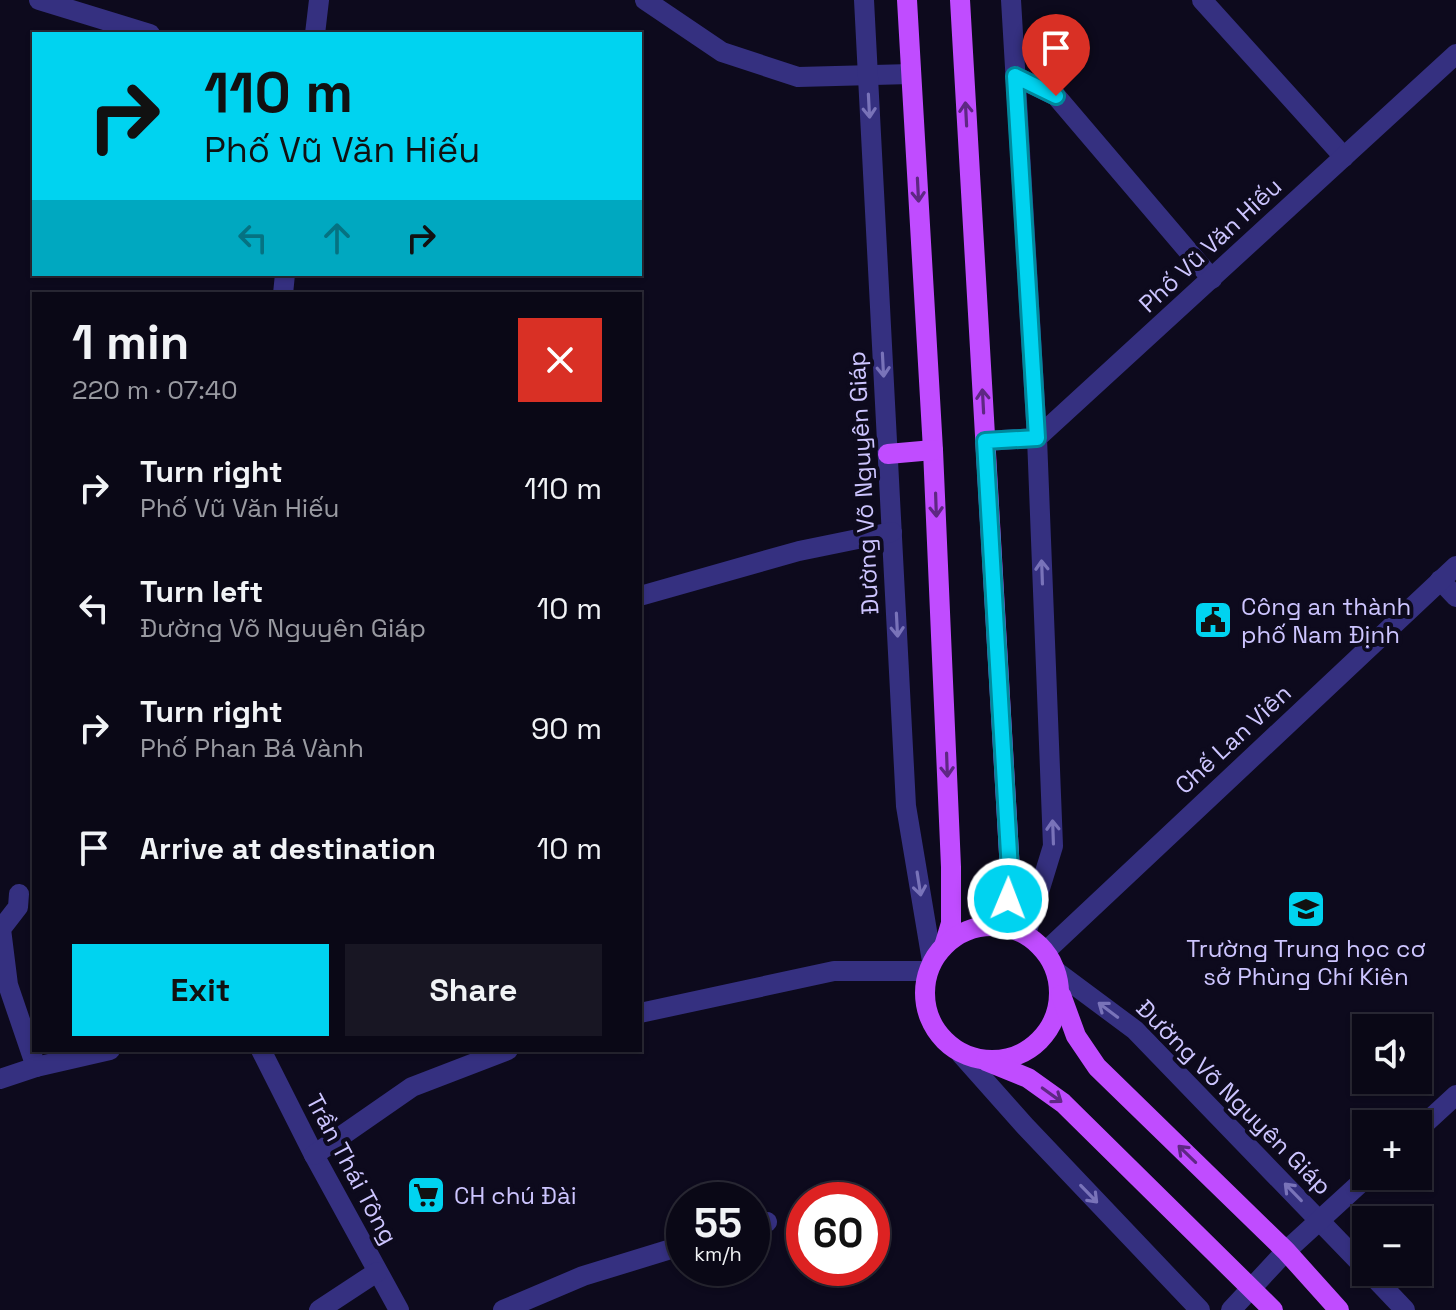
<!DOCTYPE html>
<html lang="en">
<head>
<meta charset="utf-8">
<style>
	body { margin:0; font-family:"Space Grotesk",sans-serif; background:#181623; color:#f1f3f6; height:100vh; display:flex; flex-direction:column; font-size:30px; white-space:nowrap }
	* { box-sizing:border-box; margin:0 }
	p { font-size:26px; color:#999aa1 }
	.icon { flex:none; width:44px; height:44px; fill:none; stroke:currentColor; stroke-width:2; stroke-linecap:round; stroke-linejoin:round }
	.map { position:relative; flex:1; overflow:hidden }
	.details { position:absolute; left:32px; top:292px; width:610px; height:760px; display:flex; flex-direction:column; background:#0a0816; border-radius:0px; box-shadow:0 2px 6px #0004,0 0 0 2px #2a2935 }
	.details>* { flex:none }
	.hud { position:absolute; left:32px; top:32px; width:610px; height:244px; border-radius:0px; box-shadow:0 2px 6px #0004,0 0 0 2px #2a2935; background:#00d3f0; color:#111; overflow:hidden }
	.controls { position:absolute; left:1352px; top:1014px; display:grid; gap:16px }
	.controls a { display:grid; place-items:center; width:80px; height:80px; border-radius:0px; background:#0a0816; box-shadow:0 2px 6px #0004,0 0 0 2px #2a2935; font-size:40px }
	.speed { position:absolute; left:666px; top:1182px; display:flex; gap:16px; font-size:40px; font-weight:700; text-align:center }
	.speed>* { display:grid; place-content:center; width:104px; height:104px; border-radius:50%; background:#0a0816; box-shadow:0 2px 6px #0004,0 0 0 2px #2a2935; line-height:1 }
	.speed small { font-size:20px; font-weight:400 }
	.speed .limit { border:12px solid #d22; background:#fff; color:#111 }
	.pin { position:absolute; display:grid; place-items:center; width:68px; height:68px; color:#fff; margin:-82px -34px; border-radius:50% 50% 50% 0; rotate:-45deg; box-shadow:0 0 8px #0007 }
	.pin .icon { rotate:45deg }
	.me { position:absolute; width:88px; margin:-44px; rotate:1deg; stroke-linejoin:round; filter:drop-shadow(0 0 6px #0008) }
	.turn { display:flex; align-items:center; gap:28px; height:168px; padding:0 40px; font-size:36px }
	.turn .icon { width:104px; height:104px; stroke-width:2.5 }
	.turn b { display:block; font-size:56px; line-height:68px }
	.lanes { display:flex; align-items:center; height:76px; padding:0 40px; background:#0003; justify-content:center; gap:40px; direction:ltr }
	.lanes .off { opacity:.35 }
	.round { display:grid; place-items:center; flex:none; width:84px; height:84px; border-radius:0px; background:#181623 }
	.overview { display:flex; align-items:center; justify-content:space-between; height:136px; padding:0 40px }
	h1 { font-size:48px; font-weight:600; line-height:60px }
	.cta { display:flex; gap:16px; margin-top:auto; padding:16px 40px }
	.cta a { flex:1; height:92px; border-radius:0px; background:#00d3f0; color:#111; font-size:32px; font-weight:600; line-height:92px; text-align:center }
	.cta a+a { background:#181623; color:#f1f3f6 }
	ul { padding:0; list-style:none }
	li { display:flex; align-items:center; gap:24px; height:120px; padding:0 40px }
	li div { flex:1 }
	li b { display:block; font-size:30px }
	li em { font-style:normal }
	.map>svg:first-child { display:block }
</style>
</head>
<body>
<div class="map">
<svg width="1456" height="1310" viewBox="0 0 1456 1310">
	<rect width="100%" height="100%" fill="#0d0a1d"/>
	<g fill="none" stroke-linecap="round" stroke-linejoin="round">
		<g stroke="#353080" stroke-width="20">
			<polyline points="39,0 150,34"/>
			<polyline points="645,0 722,52 798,77 911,74"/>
			<polyline points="864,0 906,806 932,961"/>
			<polyline points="1011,0 1037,438 1053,846 1026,934"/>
			<polyline points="1202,0 1344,157"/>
			<polyline points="315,34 319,0"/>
			<polyline points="1015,76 1056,96 1212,279"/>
			<polyline points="283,294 285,274"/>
			<polyline points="985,441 1037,438 1456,54"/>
			<polyline points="1440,580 1456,597"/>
			<polyline points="640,596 799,551 892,532"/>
			<polyline points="19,894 18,907 1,929 8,985 36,1067"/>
			<polyline points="1046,951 1456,566"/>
			<polyline points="1057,972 1135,1030 1366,1269"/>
			<polyline points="640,1013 834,971 928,971"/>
			<polyline points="261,1050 314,1155 399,1310"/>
			<polyline points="961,1054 1025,1126 1200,1310"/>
			<polyline points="0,1079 36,1067 110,1050"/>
			<polyline points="1418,1130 1456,1095"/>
			<polyline points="314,1155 412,1087 508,1050"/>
			<polyline points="752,1226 767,1222"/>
			<polyline points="1369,1272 1405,1310"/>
			<polyline points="319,1310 377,1272"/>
			<polyline points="503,1310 583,1276 684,1245"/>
			<polyline points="1231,1310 1286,1251 1368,1176"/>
		</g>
		<g stroke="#c04cff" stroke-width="20">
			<polyline points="907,0 933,450 951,867 951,923 945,943"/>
			<polyline points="960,0 1010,871 1007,926"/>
			<polyline points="888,454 933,450"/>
			<circle cx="992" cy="993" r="67"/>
			<polyline points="1061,995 1076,1036 1097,1067 1286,1251 1339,1310"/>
			<polyline points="986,1061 1028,1078 1063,1103 1273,1310"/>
		</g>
	</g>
	<defs><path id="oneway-shaft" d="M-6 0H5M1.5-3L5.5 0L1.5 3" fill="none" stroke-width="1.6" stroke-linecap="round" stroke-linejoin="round" transform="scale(2)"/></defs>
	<g stroke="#7973b9">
		<use href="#oneway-shaft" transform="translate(869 106) rotate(87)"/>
		<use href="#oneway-shaft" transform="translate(883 365) rotate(87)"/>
		<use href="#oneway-shaft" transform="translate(1042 572) rotate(-92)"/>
		<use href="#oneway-shaft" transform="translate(897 625) rotate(87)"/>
		<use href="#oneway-shaft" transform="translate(1053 832) rotate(-92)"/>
		<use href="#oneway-shaft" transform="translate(919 884) rotate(81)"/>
		<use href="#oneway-shaft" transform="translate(1108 1010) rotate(-143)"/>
		<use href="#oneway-shaft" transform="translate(1293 1192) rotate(-134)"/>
		<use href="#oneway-shaft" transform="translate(1089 1194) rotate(46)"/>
	</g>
	<g stroke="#5e2883">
		<use href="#oneway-shaft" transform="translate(966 114) rotate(-93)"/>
		<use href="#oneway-shaft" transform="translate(918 190) rotate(87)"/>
		<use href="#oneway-shaft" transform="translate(983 401) rotate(-93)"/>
		<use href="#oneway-shaft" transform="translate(936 505) rotate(88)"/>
		<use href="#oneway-shaft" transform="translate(947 765) rotate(88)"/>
		<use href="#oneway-shaft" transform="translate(1052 1095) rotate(36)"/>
		<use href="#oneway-shaft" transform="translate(1187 1154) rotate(-136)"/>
	</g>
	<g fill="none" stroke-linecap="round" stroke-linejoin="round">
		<defs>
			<polyline id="route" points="1008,899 1010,871 985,441 1037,438 1015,76 1056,96"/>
		</defs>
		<use href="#route" stroke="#00899c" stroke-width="20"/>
		<use href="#route" stroke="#00d3f0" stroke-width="14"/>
	</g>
	<defs>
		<symbol id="civic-square" viewBox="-11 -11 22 22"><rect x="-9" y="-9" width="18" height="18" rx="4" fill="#00d3f0" stroke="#0d0a1d"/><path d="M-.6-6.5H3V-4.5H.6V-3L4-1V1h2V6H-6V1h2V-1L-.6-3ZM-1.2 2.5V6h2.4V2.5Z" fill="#111"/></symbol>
		<symbol id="school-square" viewBox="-11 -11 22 22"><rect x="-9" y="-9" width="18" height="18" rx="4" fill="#00d3f0" stroke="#0d0a1d"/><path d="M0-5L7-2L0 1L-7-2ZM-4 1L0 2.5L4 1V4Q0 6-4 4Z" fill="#111"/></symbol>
		<symbol id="supermarket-square" viewBox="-11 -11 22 22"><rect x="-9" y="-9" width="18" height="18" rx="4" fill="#00d3f0" stroke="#0d0a1d"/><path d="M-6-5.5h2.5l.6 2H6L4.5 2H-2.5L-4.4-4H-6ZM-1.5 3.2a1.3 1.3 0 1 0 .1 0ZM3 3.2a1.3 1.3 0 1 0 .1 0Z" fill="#111"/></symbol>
	</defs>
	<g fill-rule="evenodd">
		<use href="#civic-square" x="1191" y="598" width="44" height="44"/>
		<use href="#school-square" x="1284" y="887" width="44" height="44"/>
		<use href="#supermarket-square" x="404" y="1173" width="44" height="44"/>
	</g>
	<g text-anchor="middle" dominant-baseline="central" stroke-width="8" stroke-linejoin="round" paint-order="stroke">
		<g font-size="24" fill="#cdc5ff" stroke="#0d0a1d">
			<text transform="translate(1210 245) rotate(-43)">Phố Vũ Văn Hiếu</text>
			<text transform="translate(863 483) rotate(-93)">Đường Võ Nguyên Giáp</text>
			<text transform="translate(1233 739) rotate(-43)">Chế Lan Viên</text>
			<text transform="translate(1234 1097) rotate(45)">Đường Võ Nguyên Giáp</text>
			<text transform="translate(352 1169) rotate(62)">Trần Thái Tông</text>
		</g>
		<g font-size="24" fill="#cdc5ff" stroke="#0d0a1d" text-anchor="start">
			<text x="1241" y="606">Công an thành<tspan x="1241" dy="28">phố Nam Định</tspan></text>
			<text x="1306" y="948" text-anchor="middle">Trường Trung học cơ<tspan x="1306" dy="28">sở Phùng Chí Kiên</tspan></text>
			<text x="454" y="1195">CH chú Đài</text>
		</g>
	</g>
</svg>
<div class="controls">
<a><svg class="icon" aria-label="sound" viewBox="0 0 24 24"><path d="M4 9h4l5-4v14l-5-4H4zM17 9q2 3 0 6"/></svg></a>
<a>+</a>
<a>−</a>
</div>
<div class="speed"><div>55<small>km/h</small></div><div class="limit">60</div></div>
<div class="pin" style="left:1056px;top:96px;background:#d93025"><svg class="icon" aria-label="arrive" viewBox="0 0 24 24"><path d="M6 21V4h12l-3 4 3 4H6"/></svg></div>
<svg class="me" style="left:1008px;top:899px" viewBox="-20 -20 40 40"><circle r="17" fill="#00d3f0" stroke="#fff" stroke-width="3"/><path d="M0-11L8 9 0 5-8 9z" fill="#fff"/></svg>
<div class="hud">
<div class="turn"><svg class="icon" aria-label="right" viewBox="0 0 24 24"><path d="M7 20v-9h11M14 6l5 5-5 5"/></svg><div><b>110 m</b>Phố Vũ Văn Hiếu</div></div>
<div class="lanes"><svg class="icon off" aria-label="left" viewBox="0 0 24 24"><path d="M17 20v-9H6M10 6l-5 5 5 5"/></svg><svg class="icon off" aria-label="ahead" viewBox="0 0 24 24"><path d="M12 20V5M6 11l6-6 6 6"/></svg><svg class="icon" aria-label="right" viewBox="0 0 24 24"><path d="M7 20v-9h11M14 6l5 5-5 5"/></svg></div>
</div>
<section class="details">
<div class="overview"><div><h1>1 min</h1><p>220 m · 07:40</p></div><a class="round" style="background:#d93025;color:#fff"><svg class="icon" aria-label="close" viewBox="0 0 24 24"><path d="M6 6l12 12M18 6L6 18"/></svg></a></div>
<ul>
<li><svg class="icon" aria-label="right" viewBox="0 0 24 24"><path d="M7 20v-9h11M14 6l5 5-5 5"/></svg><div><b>Turn right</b><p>Phố Vũ Văn Hiếu</p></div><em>110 m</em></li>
<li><svg class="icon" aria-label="left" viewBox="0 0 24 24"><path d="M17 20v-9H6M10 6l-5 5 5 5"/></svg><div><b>Turn left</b><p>Đường Võ Nguyên Giáp</p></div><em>10 m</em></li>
<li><svg class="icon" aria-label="right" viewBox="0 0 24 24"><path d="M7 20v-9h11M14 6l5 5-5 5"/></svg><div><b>Turn right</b><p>Phố Phan Bá Vành</p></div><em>90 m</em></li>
<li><svg class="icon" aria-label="arrive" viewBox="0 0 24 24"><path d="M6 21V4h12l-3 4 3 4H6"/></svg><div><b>Arrive at destination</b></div><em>10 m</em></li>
</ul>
<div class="cta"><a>Exit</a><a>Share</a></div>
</section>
</div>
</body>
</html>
